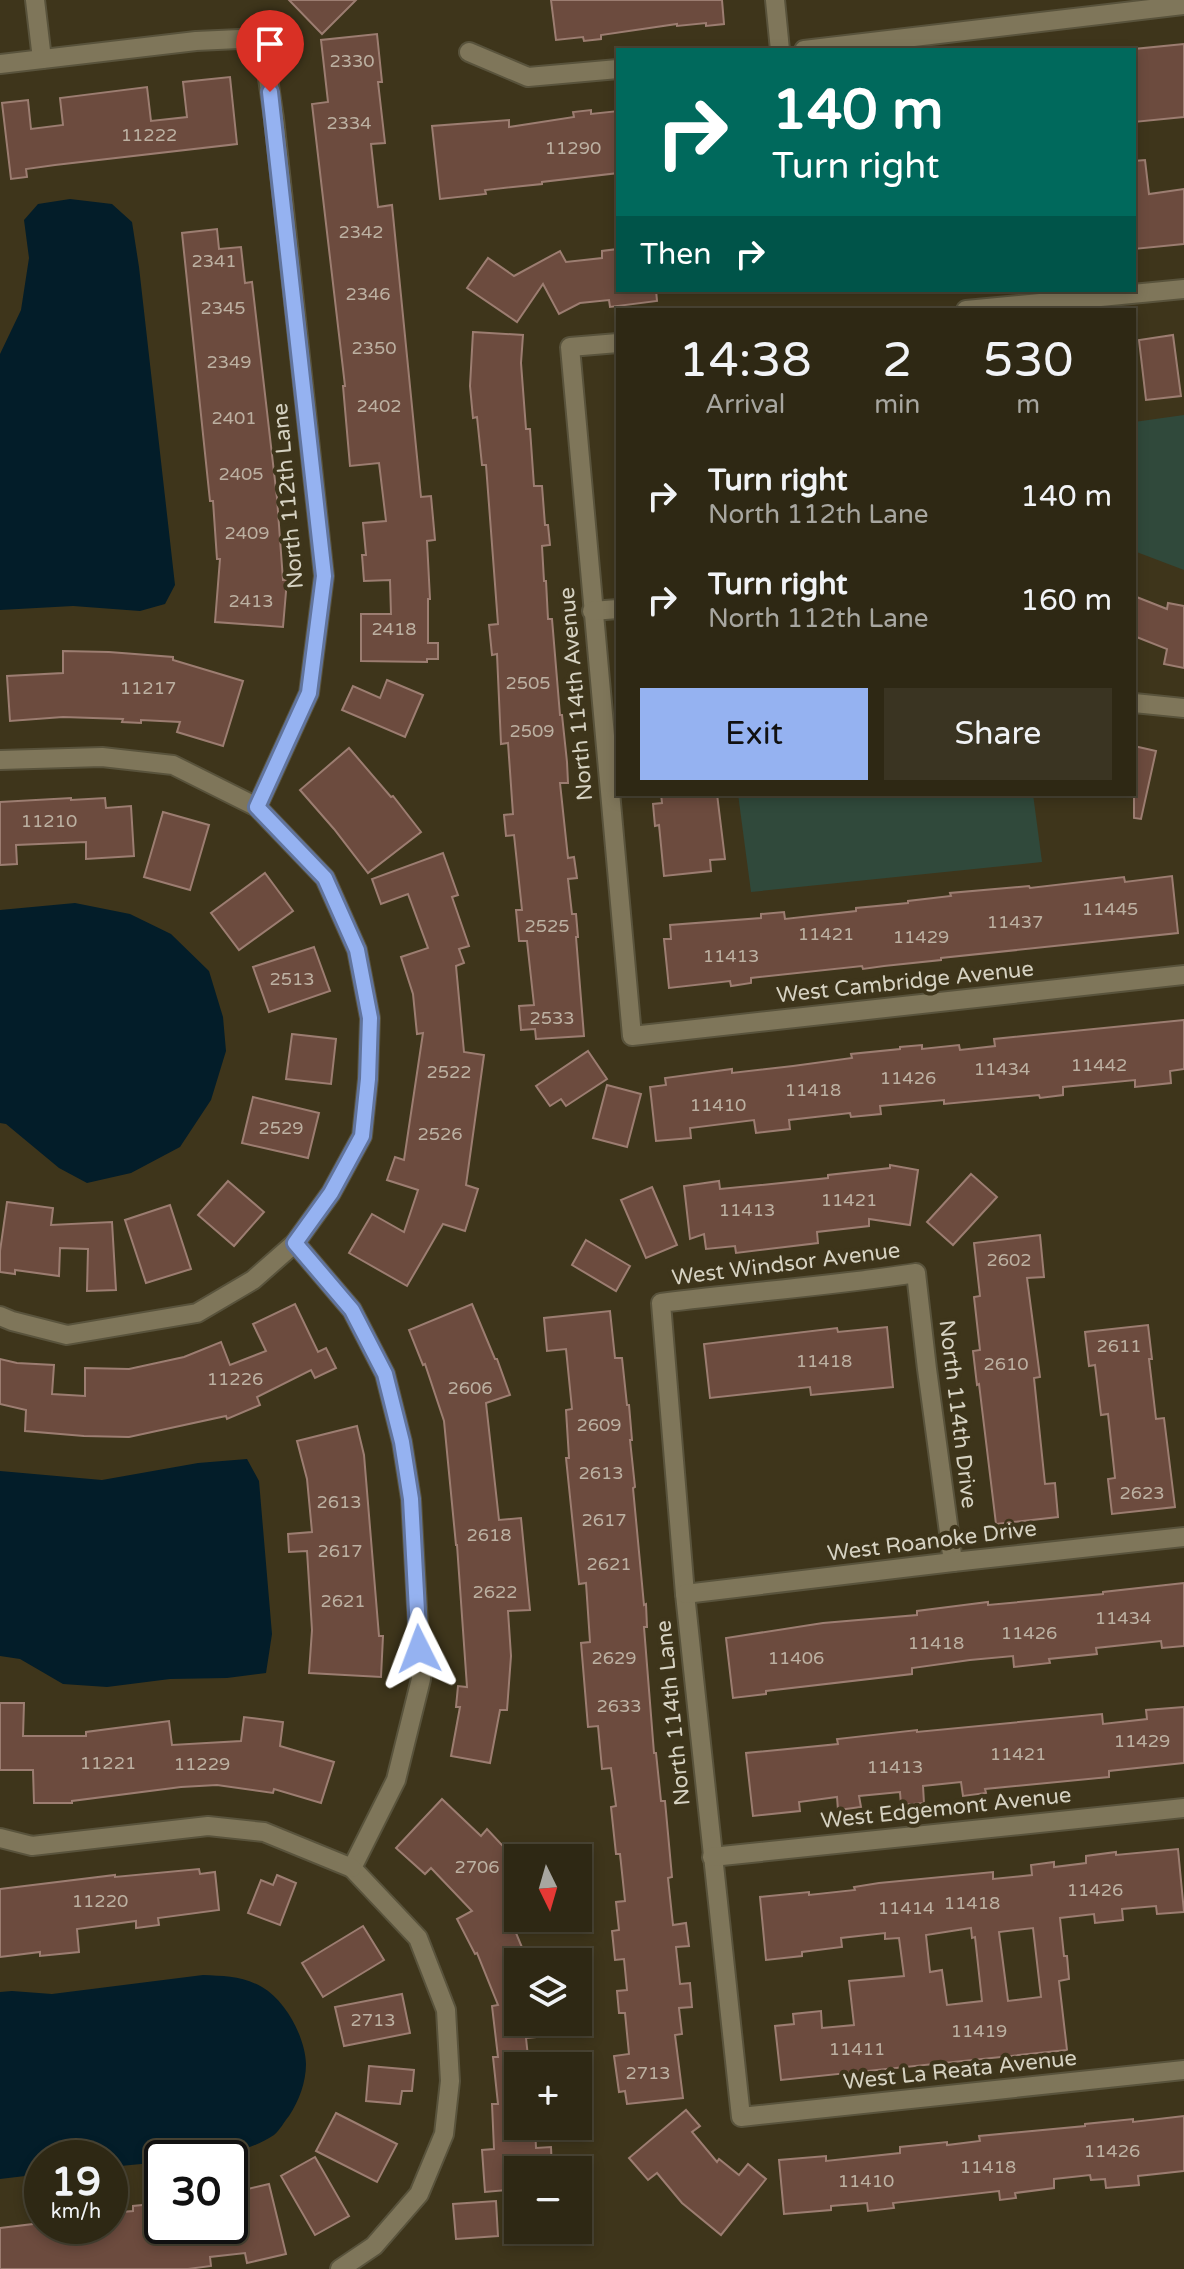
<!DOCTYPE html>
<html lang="en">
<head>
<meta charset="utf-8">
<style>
	body { margin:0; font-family:"Varela Round",sans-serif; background:#3a3422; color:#f1f3f6; height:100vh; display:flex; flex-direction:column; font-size:30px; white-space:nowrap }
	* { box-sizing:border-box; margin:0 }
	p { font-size:26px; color:#a7a6a0 }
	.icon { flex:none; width:44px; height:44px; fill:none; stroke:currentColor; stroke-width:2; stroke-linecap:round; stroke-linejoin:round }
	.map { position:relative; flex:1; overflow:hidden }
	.details { position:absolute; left:616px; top:308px; width:520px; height:488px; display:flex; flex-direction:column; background:#2e2814; border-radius:0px; box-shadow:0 4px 12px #0003,0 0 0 2px #494434 }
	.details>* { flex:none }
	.banner { position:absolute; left:616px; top:48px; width:520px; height:244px; border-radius:0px; box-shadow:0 4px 12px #0003,0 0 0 2px #494434; background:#00695c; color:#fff; overflow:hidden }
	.needle { width:52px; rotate:175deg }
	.fabs { position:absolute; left:504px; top:1844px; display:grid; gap:16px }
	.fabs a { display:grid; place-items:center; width:88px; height:88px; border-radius:0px; background:#2e2814; box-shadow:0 4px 12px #0003,0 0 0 2px #494434; font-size:40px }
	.speed { position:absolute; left:24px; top:2140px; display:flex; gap:16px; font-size:40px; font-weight:700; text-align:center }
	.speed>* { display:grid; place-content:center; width:104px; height:104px; border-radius:50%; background:#2e2814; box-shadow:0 4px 12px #0003,0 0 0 2px #494434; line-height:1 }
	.speed small { font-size:20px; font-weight:400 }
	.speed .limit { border:4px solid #111; border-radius:12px; background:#fff; color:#111 }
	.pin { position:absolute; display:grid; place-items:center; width:68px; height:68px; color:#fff; margin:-82px -34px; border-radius:50% 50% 50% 0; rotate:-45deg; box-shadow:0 0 8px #0007 }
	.pin .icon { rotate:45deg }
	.me { position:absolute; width:88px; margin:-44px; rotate:357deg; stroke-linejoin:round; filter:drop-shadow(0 0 6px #0008) }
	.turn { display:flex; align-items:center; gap:28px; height:168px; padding:0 24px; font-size:36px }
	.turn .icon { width:104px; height:104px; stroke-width:2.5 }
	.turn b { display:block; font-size:56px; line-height:68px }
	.then { display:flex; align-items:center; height:76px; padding:0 24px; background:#0003; gap:16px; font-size:30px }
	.eta { display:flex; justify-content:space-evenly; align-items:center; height:136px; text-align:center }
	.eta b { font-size:48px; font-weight:600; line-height:56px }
	.cta { display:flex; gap:16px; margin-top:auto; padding:16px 24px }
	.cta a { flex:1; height:92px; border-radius:0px; background:#95b2f1; color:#111; font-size:32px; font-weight:600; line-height:92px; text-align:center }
	.cta a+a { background:#3a3422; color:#f1f3f6 }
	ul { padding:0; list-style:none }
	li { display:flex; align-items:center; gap:24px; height:104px; padding:0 24px }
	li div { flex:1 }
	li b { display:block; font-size:30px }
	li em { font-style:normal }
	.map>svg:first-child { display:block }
</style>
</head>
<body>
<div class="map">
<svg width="1184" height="2269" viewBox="0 0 1184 2269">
	<rect width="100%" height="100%" fill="#3e351b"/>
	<g fill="#30493b">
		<polygon points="1184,415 1184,570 1134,551 1134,422"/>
		<polygon points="738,794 1033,794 1042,862 751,892"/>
	</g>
	<g fill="#031d29">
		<polygon points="70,199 112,204 132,222 139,267 175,585 165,604 140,611 73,606 0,610 0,354 21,310 29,258 24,220 38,204"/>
		<polygon points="75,903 130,914 171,934 209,971 223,1017 226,1051 211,1100 180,1147 131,1173 87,1183 59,1168 6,1124 0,1123 0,910"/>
		<polygon points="247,1459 259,1481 272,1634 266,1673 227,1678 170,1679 107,1687 63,1684 20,1659 0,1656 0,1471 102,1480 198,1463"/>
		<path d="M203,1975c21,1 40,1 59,12 24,14 43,50 44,77 0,18 -7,37 -17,52 -5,6 -9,14 -15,19 -34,22 -73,23 -112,23v4l-52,5v-9h-68v16l-42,5v-187l12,-1 40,3z"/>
	</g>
	<g fill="#6c4b3e" stroke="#9c7d71" stroke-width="2" fill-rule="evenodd">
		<polygon points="289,0 356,0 322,34"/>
		<polygon points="551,0 722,0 724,24 706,26 706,23 677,26 677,24 601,35 601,39 584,41 583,37 556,40"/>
		<polygon points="377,34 382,82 378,82 385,143 371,144 378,207 392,205 421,497 431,496 435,540 427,541 430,599 428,599 428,643 438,643 438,659 427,659 427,662 361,661 361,614 391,614 390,580 364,581 362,555 366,555 363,523 386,521 379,463 350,466 343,386 345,386 312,104 328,102 321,40"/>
		<polygon points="1184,44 1184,117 1134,122 1134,49"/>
		<polygon points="230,77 237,144 55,165 26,169 27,177 11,179 2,103 28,100 31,129 63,125 60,98 147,87 151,121 187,117 183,82"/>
		<polygon points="591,110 591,114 618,111 618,173 542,182 542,184 485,190 486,194 440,199 432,126 509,120 509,127 574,117 573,112"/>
		<polygon points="1145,160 1149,194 1184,189 1184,244 1134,249 1134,161"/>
		<polygon points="217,229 219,249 241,247 245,283 252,282 277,498 283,580 287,580 283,627 215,622 220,559 217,559 213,501 210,501 182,233"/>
		<polygon points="618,249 618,290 656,290 657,301 610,307 609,300 580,303 559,314 543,284 517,322 467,288 488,258 514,276 560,251 566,262 602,258 602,251"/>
		<polygon points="473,332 523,335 521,363 526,429 530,429 534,486 542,486 545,525 548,525 550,545 542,546 544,581 546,581 548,619 552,619 560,715 562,715 567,762 568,783 560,783 568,858 574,857 577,878 568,879 572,914 576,914 578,937 576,937 584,1036 536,1039 535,1029 521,1030 519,1006 534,1005 527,941 519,941 516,910 522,910 514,835 506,836 504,815 513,814 508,743 501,744 497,654 492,655 489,625 498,624 486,465 482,465 477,417 473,418 470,386"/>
		<polygon points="1173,335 1181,396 1146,400 1139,340"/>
		<polygon points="1134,596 1167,609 1168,603 1184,606 1184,668 1164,664 1167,649 1134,636"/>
		<polygon points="63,651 109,652 173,657 173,660 243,681 223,746 177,732 180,722 141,720 141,723 122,722 123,719 63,717 10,721 7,676 63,673"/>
		<polygon points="387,680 423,695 405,737 342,710 353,686 380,698"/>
		<polygon points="1134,746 1156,751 1141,819 1134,818"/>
		<polygon points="349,748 391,797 393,796 421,832 368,873 334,829 300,790"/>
		<polygon points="661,794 717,794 725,859 710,860 711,871 664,876 659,825 655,826 653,804 662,803"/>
		<polygon points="71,798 71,800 105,798 106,808 131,806 134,856 86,859 86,842 16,845 17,864 0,865 0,802"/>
		<polygon points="163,812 209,825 190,890 144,877"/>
		<polygon points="443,853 458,895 452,897 469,946 459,949 464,963 456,966 464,1052 484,1055 466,1185 478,1189 465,1231 443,1224 407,1286 349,1253 372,1214 404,1232 418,1190 387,1180 395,1157 404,1160 423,1033 417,1034 413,994 401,957 428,948 408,894 381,904 372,879"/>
		<polygon points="265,873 293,911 239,950 211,913"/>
		<polygon points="1172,876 1178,933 941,958 941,960 884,966 863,969 862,966 751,978 751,983 731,986 730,981 669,988 664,939 671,939 670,925 761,918 761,914 784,912 785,919 856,911 856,908 908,903 908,901 951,896 950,893 1029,886 1030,888 1124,877 1125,882"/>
		<polygon points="314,947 330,991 269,1012 253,967"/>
		<polygon points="1184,1020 1184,1069 1170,1071 1171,1083 1135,1087 1135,1080 1063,1087 1063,1095 1040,1098 1039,1095 944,1104 944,1100 880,1106 881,1114 851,1117 850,1113 789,1120 790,1129 756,1133 754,1120 690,1128 691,1138 656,1141 650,1087 666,1085 665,1078 732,1069 732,1073 793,1066 852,1058 851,1054 900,1049 900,1047 922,1045 922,1049 959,1045 960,1050 995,1046 994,1039"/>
		<polygon points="292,1034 336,1039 331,1084 286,1079"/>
		<polygon points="588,1051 607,1079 566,1106 561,1099 550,1106 536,1086"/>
		<polygon points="607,1085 641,1094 627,1147 593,1138"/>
		<polygon points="253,1097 319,1113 308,1158 242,1143"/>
		<polygon points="890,1165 918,1170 910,1225 869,1219 869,1226 817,1232 818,1243 736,1253 735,1246 706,1249 704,1234 690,1239 684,1186 719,1181 720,1189 761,1185 828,1178 828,1175 890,1168"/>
		<polygon points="971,1174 997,1197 953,1245 927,1222"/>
		<polygon points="228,1181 264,1212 234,1246 198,1215"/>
		<polygon points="652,1187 677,1245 646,1258 621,1200"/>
		<polygon points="7,1202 53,1208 51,1225 112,1222 116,1290 87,1291 88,1249 60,1248 59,1276 15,1270 15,1274 0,1272 0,1251"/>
		<polygon points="170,1205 191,1269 146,1283 125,1220"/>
		<polygon points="1040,1235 1044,1277 1027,1278 1040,1377 1034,1378 1045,1484 1055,1483 1058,1517 996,1524 979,1384 977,1385 973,1351 980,1350 974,1297 980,1296 974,1243"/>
		<polygon points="586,1240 630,1266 616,1291 572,1265"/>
		<polygon points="295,1304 318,1352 326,1348 336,1368 315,1378 311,1370 257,1397 260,1405 227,1419 226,1416 129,1437 84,1436 25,1431 26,1410 0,1404 0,1359 17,1363 54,1365 52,1394 85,1396 85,1368 129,1369 184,1357 221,1342 230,1365 266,1351 253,1324"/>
		<polygon points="472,1304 495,1359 497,1359 510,1395 486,1403 499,1520 521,1518 530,1610 508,1611 511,1656 507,1710 500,1710 490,1763 451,1756 460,1707 456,1707 458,1686 467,1687 457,1545 456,1545 444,1421 425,1364 423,1365 409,1330"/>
		<polygon points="610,1311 615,1358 622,1358 627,1405 629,1405 632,1440 630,1440 635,1487 633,1488 644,1605 646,1604 647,1627 644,1627 654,1753 656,1753 661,1801 665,1801 672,1877 668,1878 673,1925 686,1923 689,1946 676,1947 680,1984 690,1983 692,2007 679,2008 682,2034 675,2035 683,2098 627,2104 625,2091 619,2092 614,2056 629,2054 625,2013 619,2013 617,1991 627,1990 624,1959 615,1960 612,1931 619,1930 616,1902 625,1901 620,1854 616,1854 611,1807 616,1806 611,1768 602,1769 598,1726 588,1727 581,1643 590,1642 586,1583 579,1584 566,1458 569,1458 566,1410 572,1409 566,1349 547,1351 544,1318"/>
		<polygon points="1148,1325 1152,1359 1149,1359 1156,1419 1164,1418 1175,1507 1112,1514 1108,1479 1115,1478 1108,1414 1101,1415 1095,1365 1089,1366 1085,1332"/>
		<polygon points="887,1327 893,1387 811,1395 810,1387 710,1398 704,1344 837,1328 838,1332"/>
		<polygon points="357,1426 364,1455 379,1636 383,1636 381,1677 309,1673 312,1630 307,1551 289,1552 288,1534 312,1532 307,1479 297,1441"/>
		<polygon points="1184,1583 1184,1646 1162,1648 1161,1641 1096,1648 1097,1654 1049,1659 1050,1663 1014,1667 1013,1656 970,1660 912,1668 912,1674 766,1691 766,1694 733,1698 726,1638 823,1623 917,1615 917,1611 964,1605 988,1602 988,1605 1103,1594 1103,1592"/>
		<polygon points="0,1703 24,1703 23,1736 86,1736 86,1732 169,1721 172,1745 241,1741 244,1717 283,1722 280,1746 334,1762 321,1803 274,1789 273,1793 217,1785 181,1787 72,1801 72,1803 34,1803 33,1770 0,1770"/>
		<polygon points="1184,1707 1184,1763 1109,1771 1109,1777 985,1789 986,1793 963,1796 961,1782 923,1786 924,1803 901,1805 900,1792 859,1796 861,1807 838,1810 837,1797 799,1802 800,1811 753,1816 746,1753 838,1744 837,1739 917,1730 917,1732 1102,1714 1103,1724 1147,1719 1146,1710"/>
		<polygon points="442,1799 481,1836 487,1829 515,1859 506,1867 518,1891 518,1918 546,1918 516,1933 528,1962 518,1962 518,2022 567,2022 568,2034 526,2038 529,2066 518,2066 518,2126 535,2126 536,2148 551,2147 552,2170 518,2170 518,2189 485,2192 482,2150 494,2149 492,2104 498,2104 493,2057 498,2057 492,2006 498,2005 477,1953 475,1954 457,1919 472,1911 431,1868 425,1874 396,1848"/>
		<path d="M1178,1849l6,63 -27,2 -1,-8 -34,3 1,11 -28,3 -1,-9 -34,4 4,38h3l2,23 -10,2 8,69 -286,30 -6,-54 19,-2 -1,-10 28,-3 1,17 32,-3 -5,-44 55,-5 -5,-38 -14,1v-6l-44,5 1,9 -40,5v4l-36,4 -6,-63 49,-5v3l46,-5 -1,-3 25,-4 114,-11v7l39,-4 -1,-10 23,-3v5l32,-4v-7l30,-4v3zM971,1928l1,10 3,-1 7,64 -35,4 -5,-35 -12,2 -4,-37zM1033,1928l8,69 -33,4 -9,-69z"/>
		<polygon points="199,1869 200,1874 215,1872 219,1910 158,1918 159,1925 136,1928 136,1921 77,1929 79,1952 40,1956 40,1952 0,1957 0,1889 115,1875 115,1877"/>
		<polygon points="277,1875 296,1883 280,1925 248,1913 261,1880 273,1885"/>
		<polygon points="363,1926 384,1960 323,1997 302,1963"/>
		<polygon points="402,1994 410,2033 344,2046 335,2007"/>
		<polygon points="369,2066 414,2070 412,2091 402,2091 400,2104 366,2101"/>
		<polygon points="686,2110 700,2126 692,2132 717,2162 719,2159 739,2175 748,2164 766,2179 721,2235 682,2203 657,2173 648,2180 629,2158"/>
		<polygon points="336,2113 397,2144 377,2182 316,2151"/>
		<polygon points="1184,2116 1184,2171 1138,2176 1139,2185 1106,2188 1105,2179 1091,2180 1090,2175 1054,2179 1054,2188 1015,2193 1016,2198 1000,2200 999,2191 893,2203 894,2208 868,2211 867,2203 831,2206 831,2210 784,2214 779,2160 826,2156 826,2161 900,2153 900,2147 947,2142 947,2145 980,2141 979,2136 1085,2126 1085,2124 1133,2119 1133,2122"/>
		<polygon points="315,2157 349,2216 315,2235 281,2176"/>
		<polygon points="269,2184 286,2254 247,2263 245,2253 210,2257 211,2266 188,2269 0,2269 0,2228 42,2223 42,2226 110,2226 110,2213 133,2211 133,2206 162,2203 162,2226 238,2226 231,2193"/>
		<polygon points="496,2201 498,2236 456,2239 453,2204"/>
	</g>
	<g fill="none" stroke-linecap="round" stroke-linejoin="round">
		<defs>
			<g id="minor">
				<polyline points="35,0 42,59"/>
				<polyline points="775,0 780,50"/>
				<polyline points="804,50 1184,5"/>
				<polyline points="469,52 528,77 618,69"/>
				<polyline points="0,64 196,41 262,38 274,119 324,576 309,693 257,807"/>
				<polyline points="966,310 1184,289"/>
				<polyline points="618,343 570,347 632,1036 1184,975"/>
				<polyline points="592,611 618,609"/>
				<polyline points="1134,703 1184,708"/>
				<polyline points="0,760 102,757 173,765 257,807 325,878 357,950 370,1018 368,1079 362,1136 331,1193 295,1243 352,1310 385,1374 402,1442 411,1499 421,1679 396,1780 352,1868 418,1938 446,2010 450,2081 444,2134 419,2194 374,2246 340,2269"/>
				<polyline points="0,1316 12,1321 67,1335 197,1313 253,1280 295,1243"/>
				<path d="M953,1562l-26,-193 -11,-96c-84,13 -170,19 -255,30l24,291 56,523 443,-47"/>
				<polyline points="685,1594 953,1562 1184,1537"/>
				<polyline points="0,1838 32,1846 208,1826 264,1832 352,1868"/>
				<polyline points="712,1857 1184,1808"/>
			</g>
		</defs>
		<use href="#minor" stroke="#59533c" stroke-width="22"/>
		<use href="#minor" stroke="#7f765a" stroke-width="18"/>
	</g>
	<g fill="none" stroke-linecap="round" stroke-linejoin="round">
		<defs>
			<polyline id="route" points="270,92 324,576 309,693 257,807 325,878 357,950 370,1018 368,1079 362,1136 331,1193 295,1243 352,1310 385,1374 402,1442 411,1499 419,1649"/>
		</defs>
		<use href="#route" stroke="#61749d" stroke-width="20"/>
		<use href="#route" stroke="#95b2f1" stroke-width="14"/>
	</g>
	<g text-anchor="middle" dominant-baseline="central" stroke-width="8" stroke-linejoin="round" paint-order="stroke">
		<g font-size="18" fill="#bcb0a1">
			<text x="352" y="61">2330</text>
			<text x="349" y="123">2334</text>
			<text x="149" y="135">11222</text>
			<text x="573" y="148">11290</text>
			<text x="361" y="232">2342</text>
			<text x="214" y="261">2341</text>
			<text x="368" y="294">2346</text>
			<text x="223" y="308">2345</text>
			<text x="374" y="348">2350</text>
			<text x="229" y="362">2349</text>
			<text x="379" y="406">2402</text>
			<text x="234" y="418">2401</text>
			<text x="241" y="474">2405</text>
			<text x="247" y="533">2409</text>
			<text x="251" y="601">2413</text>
			<text x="394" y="629">2418</text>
			<text x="528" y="683">2505</text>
			<text x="148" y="688">11217</text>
			<text x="532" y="731">2509</text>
			<text x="49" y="821">11210</text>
			<text x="1110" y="909">11445</text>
			<text x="1015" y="922">11437</text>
			<text x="547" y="926">2525</text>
			<text x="826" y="934">11421</text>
			<text x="921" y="937">11429</text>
			<text x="731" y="956">11413</text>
			<text x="292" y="979">2513</text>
			<text x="552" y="1018">2533</text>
			<text x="1099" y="1065">11442</text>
			<text x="1002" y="1069">11434</text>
			<text x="449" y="1072">2522</text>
			<text x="908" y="1078">11426</text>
			<text x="813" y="1090">11418</text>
			<text x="718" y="1105">11410</text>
			<text x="281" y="1128">2529</text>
			<text x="440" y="1134">2526</text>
			<text x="849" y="1200">11421</text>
			<text x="747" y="1210">11413</text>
			<text x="1009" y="1260">2602</text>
			<text x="1119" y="1346">2611</text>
			<text x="824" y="1361">11418</text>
			<text x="1006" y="1364">2610</text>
			<text x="235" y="1379">11226</text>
			<text x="470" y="1388">2606</text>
			<text x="599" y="1425">2609</text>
			<text x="601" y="1473">2613</text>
			<text x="1142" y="1493">2623</text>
			<text x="339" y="1502">2613</text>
			<text x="604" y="1520">2617</text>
			<text x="489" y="1535">2618</text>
			<text x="340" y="1551">2617</text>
			<text x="609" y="1564">2621</text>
			<text x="495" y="1592">2622</text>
			<text x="343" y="1601">2621</text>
			<text x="1123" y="1618">11434</text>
			<text x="1029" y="1633">11426</text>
			<text x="936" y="1643">11418</text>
			<text x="614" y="1658">2629</text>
			<text x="796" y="1658">11406</text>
			<text x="619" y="1706">2633</text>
			<text x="1142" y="1741">11429</text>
			<text x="1018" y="1754">11421</text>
			<text x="108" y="1763">11221</text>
			<text x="202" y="1764">11229</text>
			<text x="895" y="1767">11413</text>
			<text x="477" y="1867">2706</text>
			<text x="1095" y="1890">11426</text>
			<text x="100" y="1901">11220</text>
			<text x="972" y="1903">11418</text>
			<text x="906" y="1908">11414</text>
			<text x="373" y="2020">2713</text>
			<text x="979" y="2031">11419</text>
			<text x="857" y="2049">11411</text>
			<text x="648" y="2073">2713</text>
			<text x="1112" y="2151">11426</text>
			<text x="988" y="2167">11418</text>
			<text x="866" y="2181">11410</text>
		</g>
		<g font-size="22" fill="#d6d2c2" stroke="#3e351b">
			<text transform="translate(288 496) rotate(-95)">North 112th Lane</text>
			<text transform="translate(576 694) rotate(-95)">North 114th Avenue</text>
			<text transform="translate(905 982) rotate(-6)">West Cambridge Avenue</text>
			<text transform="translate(786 1264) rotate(-7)">West Windsor Avenue</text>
			<text transform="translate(958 1414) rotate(83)">North 114th Drive</text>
			<text transform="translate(932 1541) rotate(-7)">West Roanoke Drive</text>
			<text transform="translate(673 1713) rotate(-96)">North 114th Lane</text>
			<text transform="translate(946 1808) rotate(-6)">West Edgemont Avenue</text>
			<text transform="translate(960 2070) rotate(-6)">West La Reata Avenue</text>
		</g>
	</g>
</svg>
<div class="fabs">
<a><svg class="needle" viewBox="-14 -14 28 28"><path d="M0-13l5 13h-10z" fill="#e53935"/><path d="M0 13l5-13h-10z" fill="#a7a6a0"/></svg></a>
<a><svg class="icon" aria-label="layers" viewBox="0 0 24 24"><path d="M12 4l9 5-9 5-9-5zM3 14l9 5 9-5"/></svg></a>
<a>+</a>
<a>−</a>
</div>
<div class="speed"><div>19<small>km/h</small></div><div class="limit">30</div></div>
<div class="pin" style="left:270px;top:92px;background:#d93025"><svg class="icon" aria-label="arrive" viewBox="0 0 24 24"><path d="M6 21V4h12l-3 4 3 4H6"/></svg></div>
<svg class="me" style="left:419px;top:1649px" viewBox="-20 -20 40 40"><path d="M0-17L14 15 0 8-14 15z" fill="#95b2f1" stroke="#fff" stroke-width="4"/></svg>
<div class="banner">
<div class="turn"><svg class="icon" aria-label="right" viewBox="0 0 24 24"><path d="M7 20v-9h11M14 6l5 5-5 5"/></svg><div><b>140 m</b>Turn right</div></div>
<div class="then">Then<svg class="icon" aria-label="right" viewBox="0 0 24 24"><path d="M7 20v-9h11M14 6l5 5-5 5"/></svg></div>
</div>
<section class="details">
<div class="eta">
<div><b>14:38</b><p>Arrival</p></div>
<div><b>2</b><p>min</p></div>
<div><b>530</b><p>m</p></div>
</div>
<ul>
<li><svg class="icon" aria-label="right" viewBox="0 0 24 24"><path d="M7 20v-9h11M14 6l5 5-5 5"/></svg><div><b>Turn right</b><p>North 112th Lane</p></div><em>140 m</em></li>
<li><svg class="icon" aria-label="right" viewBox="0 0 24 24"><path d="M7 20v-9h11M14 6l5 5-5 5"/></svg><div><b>Turn right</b><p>North 112th Lane</p></div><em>160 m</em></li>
</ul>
<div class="cta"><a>Exit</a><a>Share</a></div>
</section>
</div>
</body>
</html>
